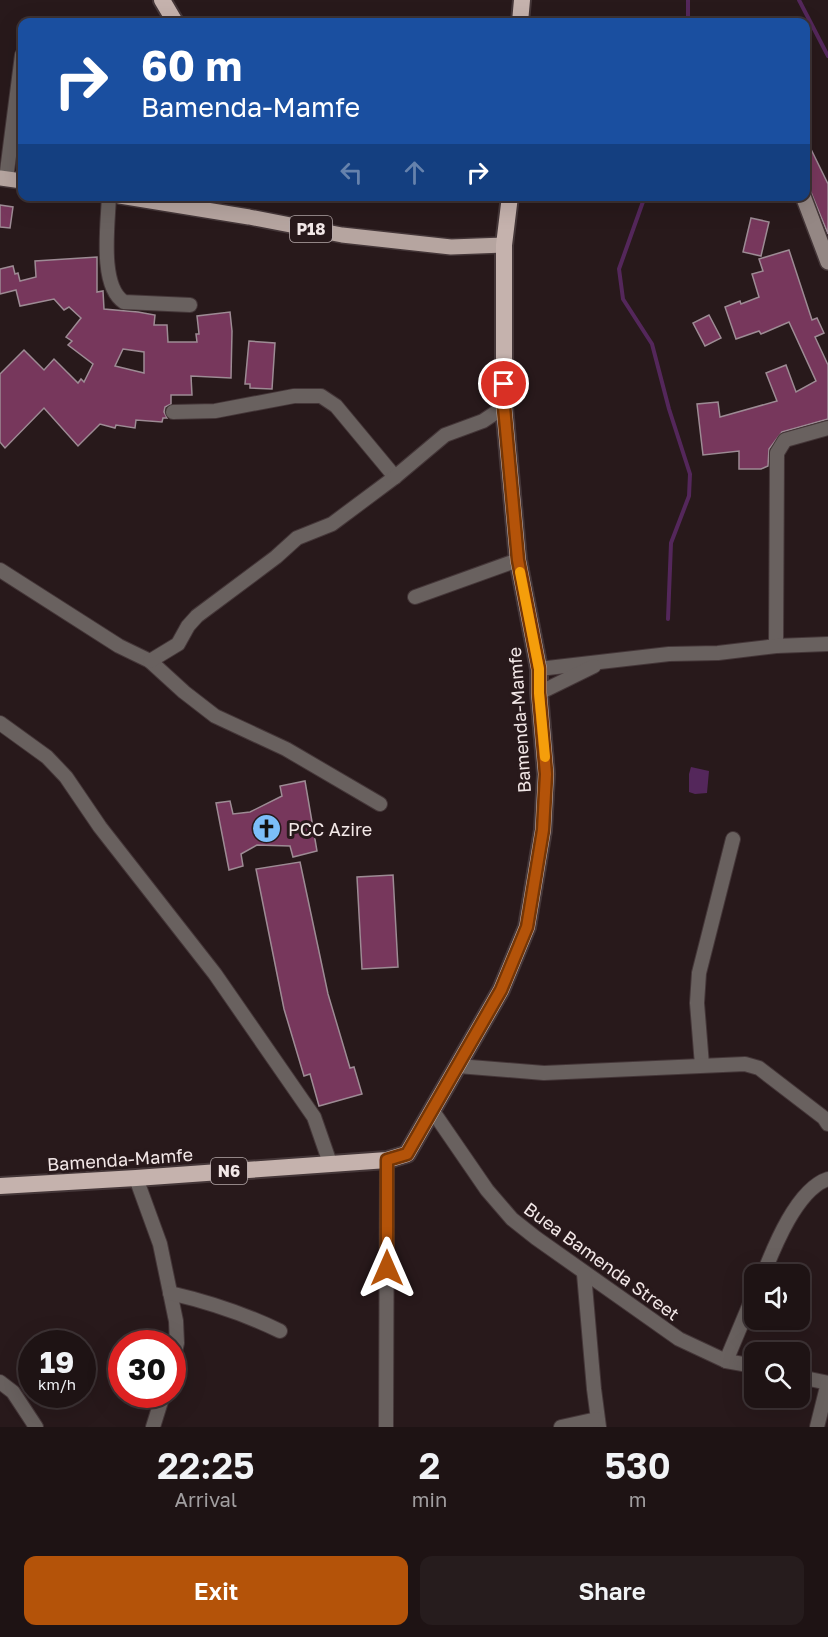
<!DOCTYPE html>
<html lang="en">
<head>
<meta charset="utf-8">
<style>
	body { margin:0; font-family:"Golos Text",sans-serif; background:#261c1d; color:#f1f3f6; height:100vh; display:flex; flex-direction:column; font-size:22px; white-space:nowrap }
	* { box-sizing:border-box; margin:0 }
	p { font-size:20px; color:#a19ea0 }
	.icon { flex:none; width:33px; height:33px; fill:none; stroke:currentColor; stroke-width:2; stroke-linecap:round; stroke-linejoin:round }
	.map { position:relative; height:1427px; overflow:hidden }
	.side { display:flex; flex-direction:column; background:#1e1314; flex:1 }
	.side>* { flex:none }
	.banner { position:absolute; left:18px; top:18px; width:792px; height:183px; border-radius:12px; box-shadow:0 6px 24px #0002,0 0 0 2px #3c3234; background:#1a4fa0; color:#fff; overflow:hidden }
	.fabs { position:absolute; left:744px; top:1264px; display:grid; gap:12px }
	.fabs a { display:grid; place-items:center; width:66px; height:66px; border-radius:12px; background:#1e1314; box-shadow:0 6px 24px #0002,0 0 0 2px #3c3234; font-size:30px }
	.speed { position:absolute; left:18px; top:1330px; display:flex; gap:12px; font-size:30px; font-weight:700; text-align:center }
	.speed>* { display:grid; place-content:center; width:78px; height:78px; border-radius:50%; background:#1e1314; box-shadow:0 6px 24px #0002,0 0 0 2px #3c3234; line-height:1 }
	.speed small { font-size:15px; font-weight:400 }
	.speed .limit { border:9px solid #d22; background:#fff; color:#111 }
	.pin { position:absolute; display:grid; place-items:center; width:51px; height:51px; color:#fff; margin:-26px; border:3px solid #fff; border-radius:50%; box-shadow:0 2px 6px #0007 }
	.me { position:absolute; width:66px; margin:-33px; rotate:0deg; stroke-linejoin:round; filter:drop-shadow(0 0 4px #0008) }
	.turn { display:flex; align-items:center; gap:21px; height:126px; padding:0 24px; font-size:27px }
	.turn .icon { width:78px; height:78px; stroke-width:2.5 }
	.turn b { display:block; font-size:42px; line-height:51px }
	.lanes { display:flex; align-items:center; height:57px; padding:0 24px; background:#0003; justify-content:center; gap:30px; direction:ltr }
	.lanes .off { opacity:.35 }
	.eta { display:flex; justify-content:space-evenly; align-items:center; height:102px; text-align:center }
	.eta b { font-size:36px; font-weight:600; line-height:42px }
	.cta { display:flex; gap:12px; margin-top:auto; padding:12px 24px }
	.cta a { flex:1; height:69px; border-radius:12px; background:#b45309; color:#fff; font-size:24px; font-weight:600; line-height:69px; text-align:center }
	.cta a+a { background:#261c1d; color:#f1f3f6 }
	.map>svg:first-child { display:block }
</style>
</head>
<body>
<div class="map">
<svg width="828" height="1427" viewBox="0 0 828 1427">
	<rect width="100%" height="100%" fill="#28191b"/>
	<polygon fill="#54275b" points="691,767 709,771 707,793 695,794 689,792 689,774"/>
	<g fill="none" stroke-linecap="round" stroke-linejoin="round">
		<g stroke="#54275b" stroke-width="4">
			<polyline points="799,0 828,56"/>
			<polyline points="688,22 688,0"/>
			<polyline points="645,196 619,269 623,299 652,344 669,409 690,474 689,496 671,543 668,619"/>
		</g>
	</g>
	<g fill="#77375c" stroke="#9d8b94" stroke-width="1.5" fill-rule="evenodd">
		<polygon points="806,139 828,184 828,234 806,180"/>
		<polygon points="0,205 13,207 10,228 0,227"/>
		<polygon points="751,218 769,222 761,256 743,252"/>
		<polygon points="789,250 812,320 817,318 824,333 815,337 828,365 828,419 782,432 769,449 768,466 761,469 739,469 739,451 703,455 697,404 718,402 720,417 777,401 766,373 786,365 796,392 816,381 789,322 761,334 759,331 736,339 725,307 740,301 741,304 759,297 752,274 763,271 759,259"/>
		<path d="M97,257v35l6,-1 1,18 34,3 17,3 -1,10h13l1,17h29l-1,-8h3l-2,-18 33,-4 2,19 -1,47 -40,-2 1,19h-21v9l-6,3 -1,5 3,6h-4l-1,4 -26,-2 -1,8 -19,-3 -1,3 -15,-4 -22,22 -34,-38 -39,40 -5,-6v-68l24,-24 20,20 10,-11 24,24 3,-4 3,3 9,-18 -25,-19 4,-4 -6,-4 15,-19 -12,-11 -5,3 -10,-11 -34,7 -4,-16 -16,4v-25l13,-3 2,8 3,-1 2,8 16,-4 -1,-16zM123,349l21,3v21l-29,-7z"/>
		<polygon points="709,315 721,338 705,346 693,323"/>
		<polygon points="249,341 275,343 272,389 250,388 250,384 245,384"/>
		<polygon points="305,781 317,851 293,857 290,846 257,845 241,854 243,866 229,870 216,803 230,801 233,814 250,812 282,796 280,786"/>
		<polygon points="300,862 328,994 350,1068 354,1067 362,1094 319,1106 310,1074 304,1076 284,1009 256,869"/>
		<polygon points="393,875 398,967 362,969 357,877"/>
	</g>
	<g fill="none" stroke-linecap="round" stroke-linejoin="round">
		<defs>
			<g id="minor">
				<polyline points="6,179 22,55"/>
				<path d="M109,196c-1,28 -10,90 15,106l66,3"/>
				<polyline points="173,412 215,411 294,396 321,396 336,406 395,477"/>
				<polyline points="0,570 119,646 150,661 184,692 215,716 286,749 380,804"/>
				<polyline points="415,597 518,560"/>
				<polyline points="776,646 777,453 785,440 828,428"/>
				<polyline points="150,661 178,644 188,626 197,616 276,557 297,538 332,524 395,477 445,435 483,421 504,407"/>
				<polyline points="539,669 669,654 718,653 776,646 828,644"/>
				<polyline points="539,693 594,666"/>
				<polyline points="0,723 47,757 66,777 100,827 215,974 314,1117 330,1163"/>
				<polyline points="702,1065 697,1003 699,973 733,839"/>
				<polyline points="458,1066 544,1073 745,1064 759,1068 824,1118 828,1124"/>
				<polyline points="432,1110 487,1190 512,1219 536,1238 679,1339 726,1361 754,1366"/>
				<polyline points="136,1178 160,1244 176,1321 177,1343 172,1365"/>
				<polyline points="584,1274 594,1389 599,1427"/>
				<path d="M763,1275c11,-28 34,-86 65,-96"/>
				<path d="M170,1293c39,9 75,21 110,38"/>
				<polyline points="726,1361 754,1294"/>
				<polyline points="800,1377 828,1383"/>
				<polyline points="0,1382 13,1392 36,1427"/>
				<polyline points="153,1427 163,1395"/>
				<polyline points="386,1427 387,1160"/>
				<polyline points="561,1427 597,1419"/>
				<polyline points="817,1427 828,1383"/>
			</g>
			<polyline id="secondary" points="803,196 828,262"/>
			<g id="primary">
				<polyline points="0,178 22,181"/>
				<polyline points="120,196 249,217 342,235 451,247 504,245"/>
			</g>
			<g id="trunk">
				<polyline points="162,0 175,22"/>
				<polyline points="520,22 522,0"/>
				<polyline points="0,1186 136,1178 387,1160 407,1154 501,990 527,927 543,830 546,774 539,693 539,669 518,560 504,407 504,245 510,196"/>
			</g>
		</defs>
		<use href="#minor" stroke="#443638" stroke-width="16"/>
		<use href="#secondary" stroke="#443638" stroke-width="18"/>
		<use href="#primary" stroke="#443638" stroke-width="18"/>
		<use href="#trunk" stroke="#443638" stroke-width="20"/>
		<use href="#minor" stroke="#69615f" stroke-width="14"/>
		<use href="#secondary" stroke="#948784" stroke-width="15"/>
		<use href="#primary" stroke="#b6a5a0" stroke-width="15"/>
		<use href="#trunk" stroke="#c5b2ad" stroke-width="16"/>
	</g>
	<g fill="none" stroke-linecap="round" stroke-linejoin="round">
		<defs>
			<polyline id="route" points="387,1268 387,1160 407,1154 501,990 527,927 543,830 546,774 539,693 539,669 518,560 504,407 504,384"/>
		</defs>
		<use href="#route" stroke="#753606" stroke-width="15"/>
		<use href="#route" stroke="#b45309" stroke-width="10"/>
		<polyline stroke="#f59e0b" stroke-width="10" points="520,572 539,669 539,693 545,757"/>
	</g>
	<defs>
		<symbol id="church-disc" viewBox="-11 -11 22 22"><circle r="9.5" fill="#7cbef9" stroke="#28191b"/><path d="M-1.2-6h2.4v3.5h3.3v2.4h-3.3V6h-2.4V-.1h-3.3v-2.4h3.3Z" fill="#111"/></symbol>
	</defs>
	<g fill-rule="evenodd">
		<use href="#church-disc" x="250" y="812" width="33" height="33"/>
	</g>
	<g text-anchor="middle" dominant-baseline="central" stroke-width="6" stroke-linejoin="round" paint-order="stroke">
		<g fill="#28191b" stroke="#b5a9aa" stroke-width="1.5">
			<rect x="290" y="216" width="42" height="26" rx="4.5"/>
			<rect x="211" y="1158" width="36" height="26" rx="4.5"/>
		</g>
		<g font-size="16" font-weight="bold" fill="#f2e7e7">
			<text x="311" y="229">P18</text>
			<text x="229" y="1171">N6</text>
		</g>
		<g font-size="18" fill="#f2e7e7" stroke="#28191b">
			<text transform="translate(519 720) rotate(-94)">Bamenda-Mamfe</text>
			<text transform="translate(120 1159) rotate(-4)">Bamenda-Mamfe</text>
			<text transform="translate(602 1261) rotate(36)">Buea Bamenda Street</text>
		</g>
		<g font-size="18" fill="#f2e7e7" stroke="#28191b" text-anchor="start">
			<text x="288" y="829">PCC Azire</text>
		</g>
	</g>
</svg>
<div class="fabs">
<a><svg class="icon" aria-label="sound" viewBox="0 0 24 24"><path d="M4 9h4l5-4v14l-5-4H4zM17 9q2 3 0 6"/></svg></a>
<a><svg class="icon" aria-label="search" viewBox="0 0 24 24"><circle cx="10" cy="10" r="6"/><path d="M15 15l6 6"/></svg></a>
</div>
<div class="speed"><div>19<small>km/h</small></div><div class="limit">30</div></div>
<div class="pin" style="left:504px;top:384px;background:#d93025"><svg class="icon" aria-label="arrive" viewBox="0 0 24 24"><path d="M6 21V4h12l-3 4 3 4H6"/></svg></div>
<svg class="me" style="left:387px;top:1268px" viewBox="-20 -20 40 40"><path d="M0-17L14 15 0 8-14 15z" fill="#b45309" stroke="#fff" stroke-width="4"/></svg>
<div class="banner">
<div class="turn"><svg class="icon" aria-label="right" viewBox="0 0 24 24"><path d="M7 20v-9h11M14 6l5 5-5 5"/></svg><div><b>60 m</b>Bamenda-Mamfe</div></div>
<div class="lanes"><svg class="icon off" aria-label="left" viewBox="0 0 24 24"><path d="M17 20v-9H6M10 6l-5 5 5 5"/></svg><svg class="icon off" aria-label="ahead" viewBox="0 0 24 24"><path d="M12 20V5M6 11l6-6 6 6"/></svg><svg class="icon" aria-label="right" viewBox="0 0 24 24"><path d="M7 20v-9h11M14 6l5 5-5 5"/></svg></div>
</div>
</div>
<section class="side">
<div class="eta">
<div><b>22:25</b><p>Arrival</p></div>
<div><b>2</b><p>min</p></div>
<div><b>530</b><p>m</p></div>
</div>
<div class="cta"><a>Exit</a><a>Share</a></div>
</section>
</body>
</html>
